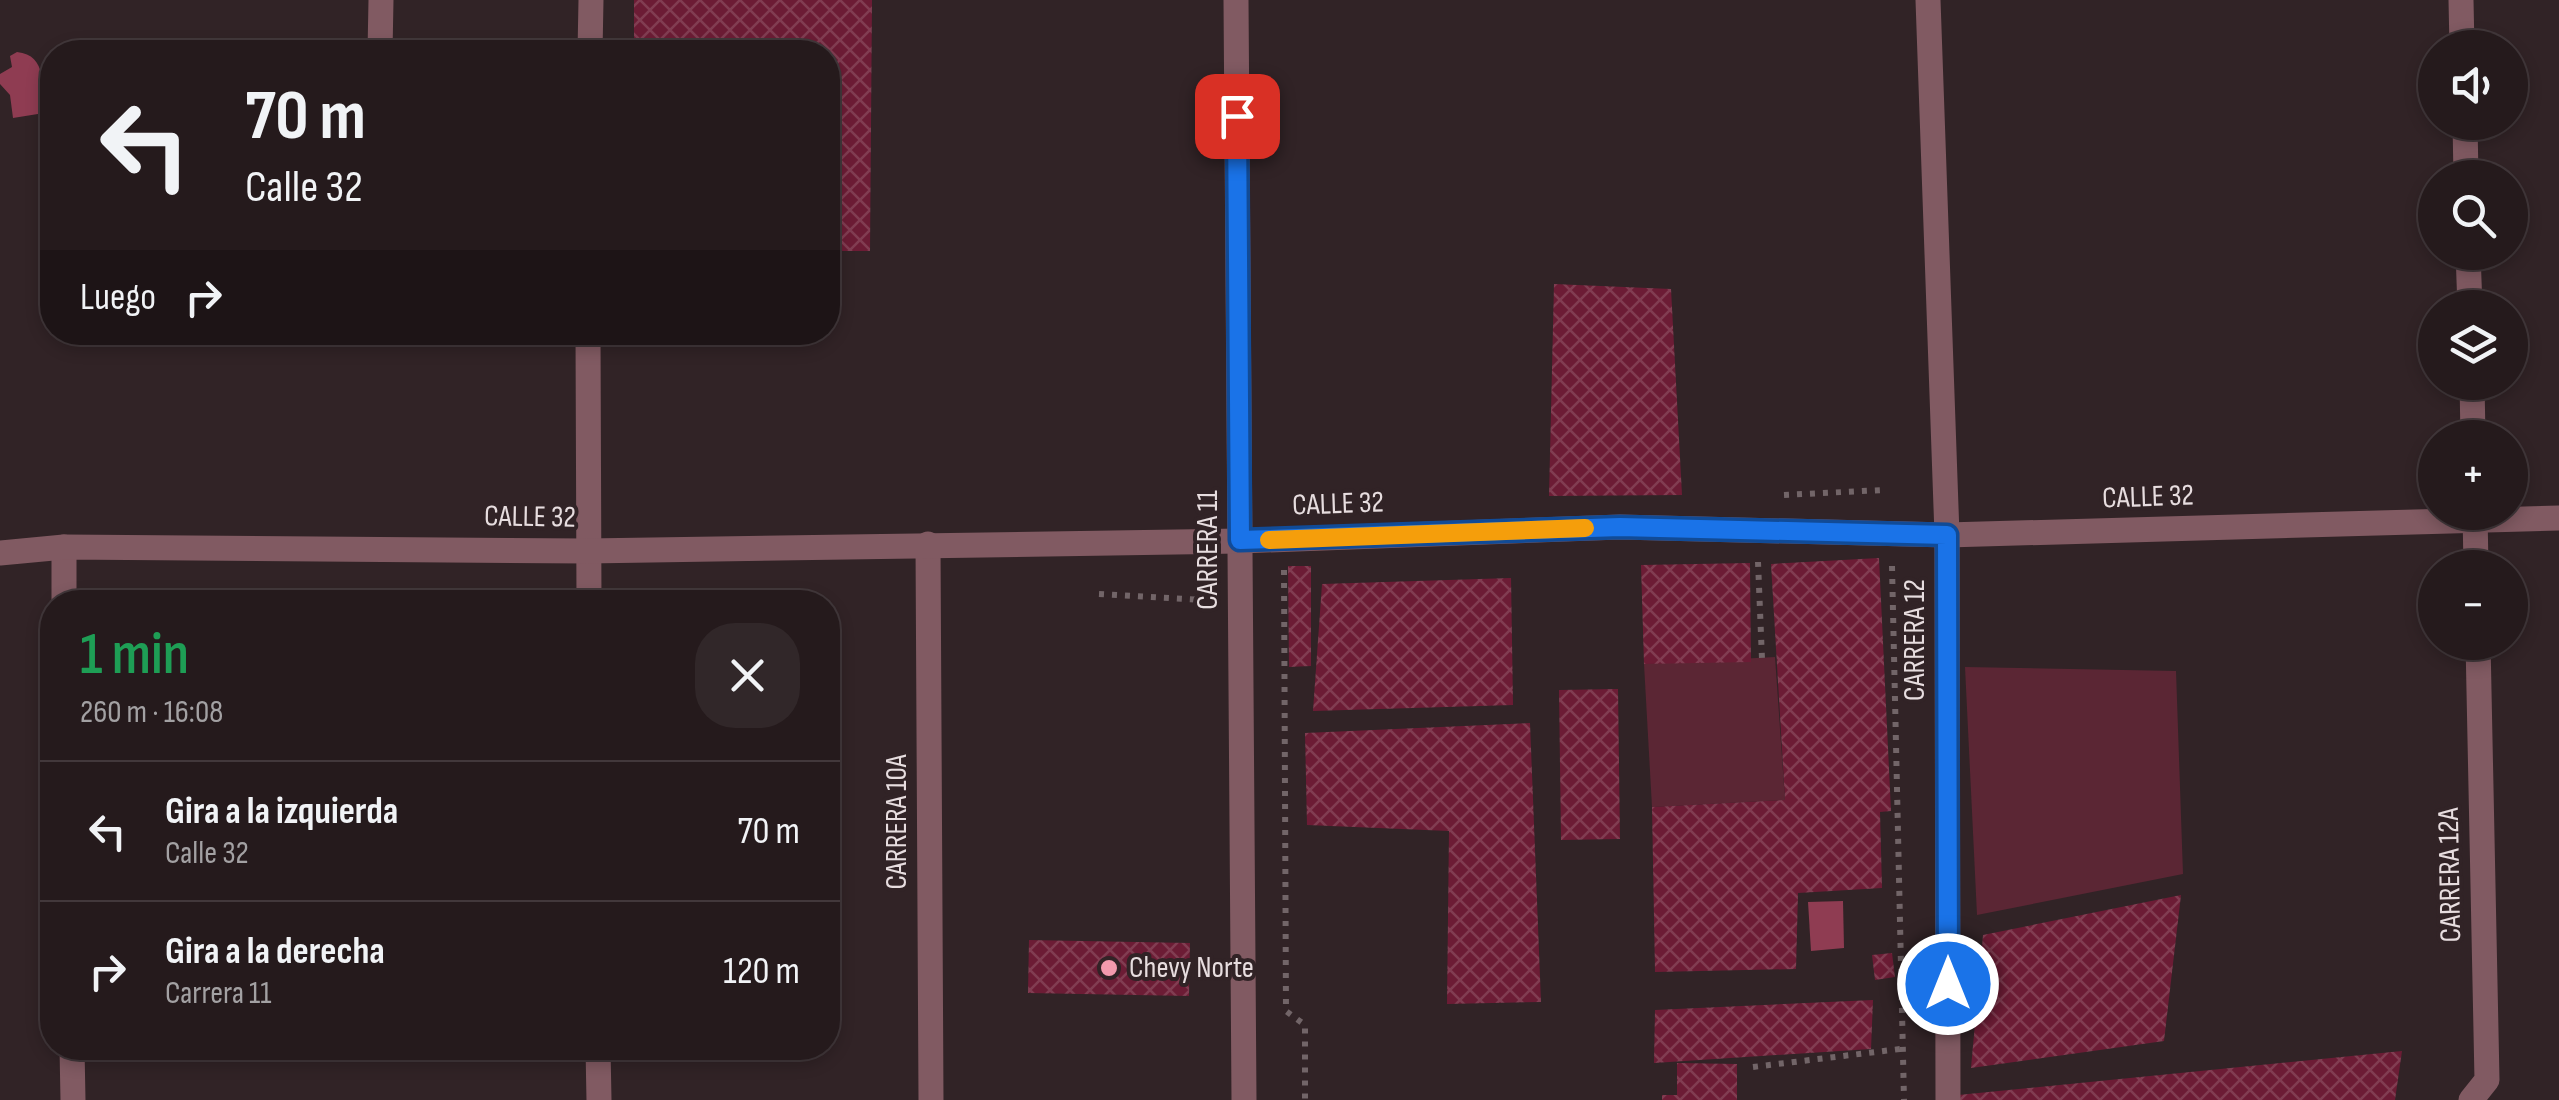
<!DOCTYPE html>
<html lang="es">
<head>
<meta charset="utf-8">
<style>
	body { margin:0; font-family:"Sofia Sans Condensed",sans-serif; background:#312729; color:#f1f3f6; height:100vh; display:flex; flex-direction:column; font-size:38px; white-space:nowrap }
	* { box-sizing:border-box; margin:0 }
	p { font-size:32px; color:#a3a1a3 }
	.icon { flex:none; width:55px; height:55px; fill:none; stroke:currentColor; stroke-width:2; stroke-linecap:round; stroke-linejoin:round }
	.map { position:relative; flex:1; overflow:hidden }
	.panel { position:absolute; left:40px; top:590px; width:800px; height:470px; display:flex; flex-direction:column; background:#251a1c; border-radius:40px; box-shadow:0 5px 15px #0003,0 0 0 2px #42383b }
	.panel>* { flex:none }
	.top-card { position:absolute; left:40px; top:40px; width:800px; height:305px; border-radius:40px; box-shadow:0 5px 15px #0003,0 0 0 2px #42383b; background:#251a1c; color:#f1f3f6; overflow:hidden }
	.controls { position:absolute; left:2418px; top:30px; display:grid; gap:20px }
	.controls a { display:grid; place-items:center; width:110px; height:110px; border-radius:50%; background:#251a1c; box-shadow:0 5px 15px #0003,0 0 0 2px #42383b; font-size:50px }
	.pin { position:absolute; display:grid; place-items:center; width:85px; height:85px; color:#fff; margin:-42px; border-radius:20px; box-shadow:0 5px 15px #0006 }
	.me { position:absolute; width:110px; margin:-55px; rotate:0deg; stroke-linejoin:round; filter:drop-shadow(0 0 8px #0008) }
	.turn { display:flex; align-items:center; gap:35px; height:210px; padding:0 40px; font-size:45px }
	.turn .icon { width:130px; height:130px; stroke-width:2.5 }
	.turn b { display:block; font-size:70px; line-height:85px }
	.then { display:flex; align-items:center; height:95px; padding:0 40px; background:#0003; gap:20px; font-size:38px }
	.round { display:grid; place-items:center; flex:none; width:105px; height:105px; border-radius:40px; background:#312729 }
	.head { display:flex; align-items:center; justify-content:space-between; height:170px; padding:0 40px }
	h1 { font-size:60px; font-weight:600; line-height:75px; color:#1e9e55 }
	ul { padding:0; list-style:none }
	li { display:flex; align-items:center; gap:30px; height:140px; padding:0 40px; border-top:2px solid #42383b }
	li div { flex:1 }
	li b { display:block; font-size:38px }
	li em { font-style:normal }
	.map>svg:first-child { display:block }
</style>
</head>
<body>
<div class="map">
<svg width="2559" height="1100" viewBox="0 0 2559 1100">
	<defs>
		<pattern id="building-cross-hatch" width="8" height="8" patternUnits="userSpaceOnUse" patternTransform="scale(2.5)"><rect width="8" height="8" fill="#6c1c35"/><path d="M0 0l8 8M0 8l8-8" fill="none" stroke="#813d52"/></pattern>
	</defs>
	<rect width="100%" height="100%" fill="#312326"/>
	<g fill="#5b2634">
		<polygon points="1775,657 1785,800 1652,807 1644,664"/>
		<polygon points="1965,667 2176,671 2183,874 1977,915"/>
	</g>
	<g fill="#8f3c52">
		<path d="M17,52c31,3 25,36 27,61l-31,5 -3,-23 -10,-11v-10l12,-7 -2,-11z"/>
		<polygon points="1843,901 1844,948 1811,951 1808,902"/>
	</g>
	<g fill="url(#building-cross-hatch)">
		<polygon points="634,0 872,0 870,251 828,251 828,52 634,52"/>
		<polygon points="1554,284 1671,289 1682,495 1549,496"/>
		<polygon points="1879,558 1891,811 1880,812 1882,888 1798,893 1796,969 1655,972 1652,807 1785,800 1771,564"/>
		<polygon points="1750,563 1751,662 1644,664 1641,565"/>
		<polygon points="1288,566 1311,566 1311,666 1289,667"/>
		<polygon points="1511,578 1513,705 1313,711 1322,584"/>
		<rect x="701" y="591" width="67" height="11"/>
		<polygon points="1618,689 1620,839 1561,840 1559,690"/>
		<polygon points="1530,723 1541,1002 1447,1004 1449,831 1307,825 1305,733"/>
		<polygon points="2181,895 2164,1041 1971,1068 1983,935"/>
		<polygon points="1029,940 1190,943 1189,996 1028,993"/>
		<polygon points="1892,953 1895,977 1875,980 1872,955"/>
		<polygon points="1873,1000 1871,1049 1654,1063 1655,1010"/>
		<polygon points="2402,1051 2395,1100 1948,1100 1948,1096"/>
		<polygon points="1677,1063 1737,1064 1737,1100 1662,1100 1662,1095 1677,1095"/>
	</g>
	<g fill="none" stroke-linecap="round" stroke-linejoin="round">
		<g stroke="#726568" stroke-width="6" stroke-dasharray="5 8" stroke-linecap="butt">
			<polyline points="1784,495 1883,490"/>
			<polyline points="1758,562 1762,659"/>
			<polyline points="1892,566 1904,1100"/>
			<polyline points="1284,570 1286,1011 1305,1025 1305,1100"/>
			<polyline points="1099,594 1205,600"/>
			<polyline points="1753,1067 1900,1049"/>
		</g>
		<g stroke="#815a62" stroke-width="25">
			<polyline points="1236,0 1244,1100"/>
			<polyline points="1928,0 1947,535 1948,1100"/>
			<polyline points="2461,0 2462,48"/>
			<polyline points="380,52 381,0"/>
			<polyline points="590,52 591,0"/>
			<polyline points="2465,122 2466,178"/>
			<polyline points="2468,252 2470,308"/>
			<polyline points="588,332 589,602"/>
			<polyline points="2472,382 2473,438"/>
			<polyline points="2475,512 2476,568"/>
			<polyline points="928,544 931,1100"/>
			<polyline points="64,547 64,602"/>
			<polyline points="0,553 64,547 587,551 1240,541 1620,527 1947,535 2559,518"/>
			<polyline points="72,1048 73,1100"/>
			<polyline points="598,1048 599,1100"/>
			<polyline points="2471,1100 2487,1080 2478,642"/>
		</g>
	</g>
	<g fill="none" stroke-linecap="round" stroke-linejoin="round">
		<defs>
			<polyline id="route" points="1237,116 1240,540 1620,527 1947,535 1948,984"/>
		</defs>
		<use href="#route" stroke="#114b97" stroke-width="25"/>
		<use href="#route" stroke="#1a73e8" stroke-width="18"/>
		<polyline stroke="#f59e0b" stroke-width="18" points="1269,540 1585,528"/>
	</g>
	<circle fill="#f29aad" stroke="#312326" stroke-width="4" cx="1109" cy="968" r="10"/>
	<g text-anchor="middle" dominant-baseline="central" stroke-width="8" stroke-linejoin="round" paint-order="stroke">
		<g font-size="30" fill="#e7dddf" stroke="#312326">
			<text transform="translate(2148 497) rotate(-2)">CALLE 32</text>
			<text transform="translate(1338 504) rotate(-2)">CALLE 32</text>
			<text transform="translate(530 517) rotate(1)">CALLE 32</text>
			<text transform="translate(1208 550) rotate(-90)">CARRERA 11</text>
			<text transform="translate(1915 640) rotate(-90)">CARRERA 12</text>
			<text transform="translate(897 822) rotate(-90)">CARRERA 10A</text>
			<text transform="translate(2450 875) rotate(-91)">CARRERA 12A</text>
		</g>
		<g font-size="30" fill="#e7dddf" stroke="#312326" text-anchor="start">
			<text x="1129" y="968">Chevy Norte</text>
		</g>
	</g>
</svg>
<div class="controls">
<a><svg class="icon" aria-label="sound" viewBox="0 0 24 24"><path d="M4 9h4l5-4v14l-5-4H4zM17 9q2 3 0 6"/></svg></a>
<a><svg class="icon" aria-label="search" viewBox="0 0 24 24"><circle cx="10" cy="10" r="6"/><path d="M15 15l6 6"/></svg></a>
<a><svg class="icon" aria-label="layers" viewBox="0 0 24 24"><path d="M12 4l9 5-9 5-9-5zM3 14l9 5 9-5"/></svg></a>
<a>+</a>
<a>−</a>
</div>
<div class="pin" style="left:1237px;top:116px;background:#d93025"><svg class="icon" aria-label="arrive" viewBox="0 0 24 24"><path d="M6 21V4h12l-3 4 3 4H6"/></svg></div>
<svg class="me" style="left:1948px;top:984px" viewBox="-20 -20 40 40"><circle r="17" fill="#1a73e8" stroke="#fff" stroke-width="3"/><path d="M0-11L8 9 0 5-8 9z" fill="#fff"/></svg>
<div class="top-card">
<div class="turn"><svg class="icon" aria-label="left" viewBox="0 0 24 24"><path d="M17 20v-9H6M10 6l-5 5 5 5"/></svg><div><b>70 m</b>Calle 32</div></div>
<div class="then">Luego<svg class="icon" aria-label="right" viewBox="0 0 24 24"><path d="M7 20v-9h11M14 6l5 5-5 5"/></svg></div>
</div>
<section class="panel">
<div class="head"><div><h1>1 min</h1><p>260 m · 16:08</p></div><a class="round"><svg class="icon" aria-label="close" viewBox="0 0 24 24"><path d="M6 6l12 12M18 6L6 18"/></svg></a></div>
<ul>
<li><svg class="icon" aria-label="left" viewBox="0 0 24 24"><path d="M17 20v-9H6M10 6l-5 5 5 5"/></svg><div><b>Gira a la izquierda</b><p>Calle 32</p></div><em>70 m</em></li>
<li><svg class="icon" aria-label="right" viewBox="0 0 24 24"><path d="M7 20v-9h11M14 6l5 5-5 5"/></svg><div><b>Gira a la derecha</b><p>Carrera 11</p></div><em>120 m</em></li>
</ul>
</section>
</div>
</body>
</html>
